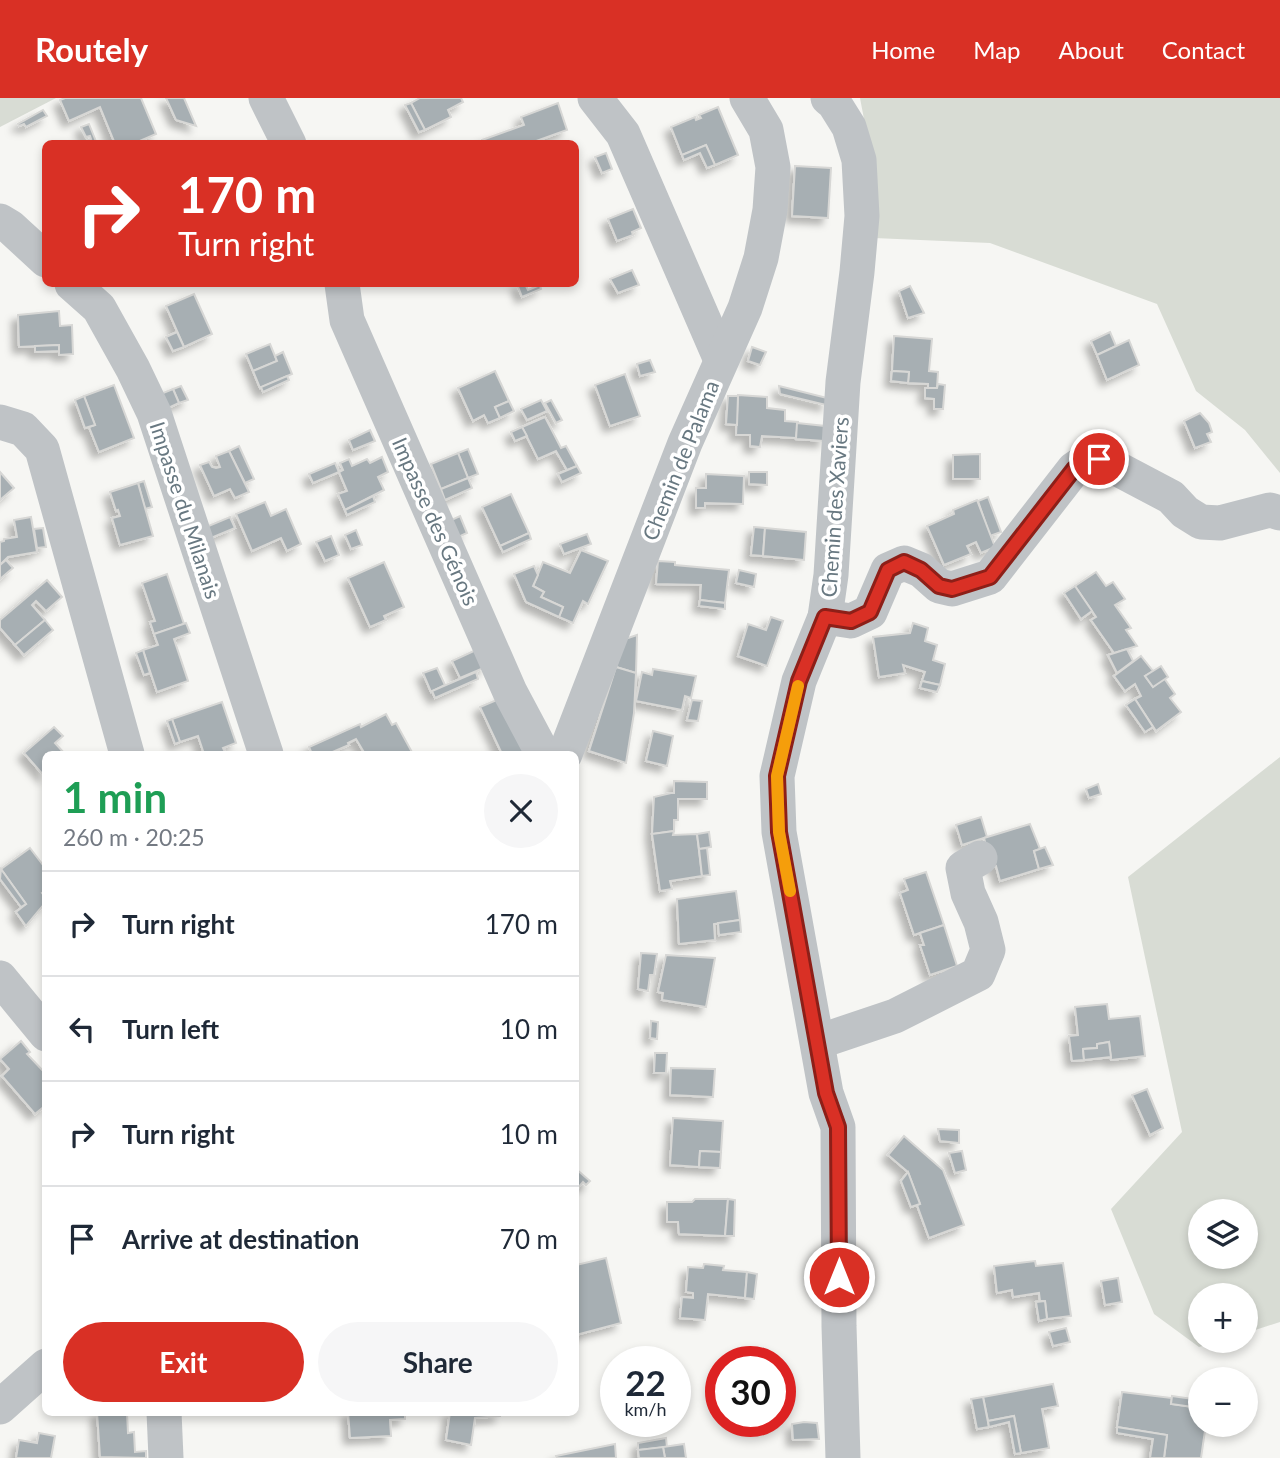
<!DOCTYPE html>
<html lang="en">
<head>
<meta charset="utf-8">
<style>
	body { margin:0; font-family:Lato,sans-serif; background:#f6f6f7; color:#1f2937; height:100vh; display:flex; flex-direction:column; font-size:26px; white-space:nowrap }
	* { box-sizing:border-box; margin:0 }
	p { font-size:23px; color:#747a83 }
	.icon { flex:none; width:38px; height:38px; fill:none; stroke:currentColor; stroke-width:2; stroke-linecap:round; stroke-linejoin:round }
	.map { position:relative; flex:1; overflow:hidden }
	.sheet { position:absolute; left:42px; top:653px; width:537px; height:665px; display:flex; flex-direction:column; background:#fff; border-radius:10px; box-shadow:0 4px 10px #0003 }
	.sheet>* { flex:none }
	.guide { position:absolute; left:42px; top:42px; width:537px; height:147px; border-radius:10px; box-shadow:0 4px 10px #0003; background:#d93025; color:#fff; overflow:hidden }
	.buttons { position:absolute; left:1188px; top:1101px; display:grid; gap:14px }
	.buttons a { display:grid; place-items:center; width:70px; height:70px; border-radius:50%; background:#fff; box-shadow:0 4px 10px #0003; font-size:35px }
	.speed { position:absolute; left:600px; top:1248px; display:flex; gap:14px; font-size:35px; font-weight:700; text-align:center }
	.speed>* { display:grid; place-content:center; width:91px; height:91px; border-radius:50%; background:#fff; box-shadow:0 4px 10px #0003; line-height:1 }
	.speed small { font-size:18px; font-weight:400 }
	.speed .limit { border:10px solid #d22; background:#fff; color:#111 }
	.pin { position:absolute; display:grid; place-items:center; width:60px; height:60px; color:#fff; margin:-30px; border:4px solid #fff; border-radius:50%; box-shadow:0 2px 7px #0007 }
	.me { position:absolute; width:77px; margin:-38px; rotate:0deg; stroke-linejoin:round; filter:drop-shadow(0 0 5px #0008) }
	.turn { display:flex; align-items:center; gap:24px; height:147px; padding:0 21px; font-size:32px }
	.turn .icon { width:91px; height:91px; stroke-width:2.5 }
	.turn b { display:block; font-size:49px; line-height:60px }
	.round { display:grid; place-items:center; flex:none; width:74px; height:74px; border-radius:37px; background:#f6f6f7 }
	.head { display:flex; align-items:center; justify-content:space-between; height:119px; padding:0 21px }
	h1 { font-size:42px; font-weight:700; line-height:52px; color:#1e9e55 }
	.primary-button { display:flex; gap:14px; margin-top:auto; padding:14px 21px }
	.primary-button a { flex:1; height:80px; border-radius:42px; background:#d93025; color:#fff; font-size:28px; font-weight:700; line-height:80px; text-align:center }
	.primary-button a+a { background:#f6f6f7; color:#1f2937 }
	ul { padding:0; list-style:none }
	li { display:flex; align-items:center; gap:21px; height:105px; padding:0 21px; border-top:2px solid #e0e1e3 }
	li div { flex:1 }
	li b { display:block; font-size:26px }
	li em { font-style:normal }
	header { display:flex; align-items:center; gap:42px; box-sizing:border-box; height:98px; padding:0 35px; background:#d93025; color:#fff }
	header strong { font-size:33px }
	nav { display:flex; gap:38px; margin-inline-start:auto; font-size:24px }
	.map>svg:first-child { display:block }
</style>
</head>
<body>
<header>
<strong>Routely</strong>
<nav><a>Home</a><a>Map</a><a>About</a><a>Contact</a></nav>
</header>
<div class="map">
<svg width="1280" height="1360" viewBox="0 0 1280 1360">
	<defs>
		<filter id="shadow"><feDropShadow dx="-6" dy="6" stdDeviation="3.5" flood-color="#0004"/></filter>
	</defs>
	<rect width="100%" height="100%" fill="#f6f6f3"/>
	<g fill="#d8dcd4" fill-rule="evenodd">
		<polygon points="0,0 56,0 0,29"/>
		<polygon points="860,0 1280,0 1280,375 1245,332 1196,293 1157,206 990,145 874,140 875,79"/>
		<path d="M1280,659v565l-34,11v-38h-46v45l20,1 -21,6 -45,-33 -43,-105 71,-77 -54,-255zM1200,1113h46v45h-46z"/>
	</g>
	<g fill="#a7afb3" stroke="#d7d7d5" stroke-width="2" filter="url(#shadow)">
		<polygon points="65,0 141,0 156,36 133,46 115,46 100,9 69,23 60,2"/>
		<polygon points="166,0 184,0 196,28 176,22"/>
		<polygon points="420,0 461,0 463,4 448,12 451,19 425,32 411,5"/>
		<polygon points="411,5 425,32 419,34 405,7"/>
		<polygon points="558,5 567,32 528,46 483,46 482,42 524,27 521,19"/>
		<polygon points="718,9 738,57 715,67 706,47 682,57 671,29 695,19 696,22 701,20 699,17"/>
		<polygon points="43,12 47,18 26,29 24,26 19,28 18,26"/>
		<polygon points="89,26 97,46 82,45 91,41 90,38 86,39 81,29"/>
		<polygon points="706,47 715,67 707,70 700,55 684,62 682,57"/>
		<polygon points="606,55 612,71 602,75 595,59"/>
		<polygon points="795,68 831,70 828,120 792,118"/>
		<polygon points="633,111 641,130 632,134 633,137 617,143 608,121"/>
		<polygon points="632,172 639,187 618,195 610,181"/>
		<polygon points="517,186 525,186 528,192 540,187 541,191 522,199"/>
		<polygon points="910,188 924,215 908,220 899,193"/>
		<polygon points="194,196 212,236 184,249 166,208"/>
		<polygon points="59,213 60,228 72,227 73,256 59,257 59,247 19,249 18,217"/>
		<polygon points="177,234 184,249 173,253 166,239"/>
		<polygon points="1110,234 1116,248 1097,257 1091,243"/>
		<polygon points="894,238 932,241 929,273 938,274 937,290 928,290 928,286 908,285 909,274 892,273"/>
		<polygon points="1129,242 1139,267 1107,282 1097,257"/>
		<polygon points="270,246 277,263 253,273 246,256"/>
		<polygon points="59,247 59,253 35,254 35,248"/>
		<polygon points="752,249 766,254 760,267 748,263"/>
		<polygon points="283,254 292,276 260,290 253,273 277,263 275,258"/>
		<polygon points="650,262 655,274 640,278 637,266"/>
		<polygon points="495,273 509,303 495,309 500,320 488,325 484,317 473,323 458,290"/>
		<polygon points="892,273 909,274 908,285 891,283"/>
		<polygon points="625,276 640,318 610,328 595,287"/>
		<polygon points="287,278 289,282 263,294 261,289"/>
		<polygon points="938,286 945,287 943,311 934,311 934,301 925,300 925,290 937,290"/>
		<polygon points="114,287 134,340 99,354 89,329 95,327 84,298"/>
		<polygon points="181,288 188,302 179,305 173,291"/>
		<polygon points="779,288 827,300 826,307 780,296"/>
		<polygon points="173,291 179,305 164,312 158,297"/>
		<polygon points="738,297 767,299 767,310 785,312 785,323 798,324 796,340 762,338 760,349 750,348 750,337 736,337"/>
		<polygon points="84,298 95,327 85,330 75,302"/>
		<polygon points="728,298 738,298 737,327 726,326"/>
		<polygon points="541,302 547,313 527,322 521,311"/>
		<polygon points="551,302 562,322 556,325 545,305"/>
		<polygon points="509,303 514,313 500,320 495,309"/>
		<polygon points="1200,315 1209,325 1212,334 1207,336 1211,344 1195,350 1184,323"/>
		<polygon points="545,319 561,350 566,348 577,368 567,372 556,353 538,361 522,329"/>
		<polygon points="797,325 825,328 824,343 796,341"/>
		<polygon points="522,329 527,338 515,343 511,334"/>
		<polygon points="370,332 375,343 353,352 349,342"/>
		<polygon points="239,348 254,381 245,385 229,353"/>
		<polygon points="468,351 478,376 468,380 458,355"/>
		<polygon points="229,353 249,394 235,400 230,391 214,398 200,367 209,364 212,369 216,370 220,369 216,358"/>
		<polygon points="458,355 468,380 441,391 431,366"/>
		<polygon points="980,356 980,381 953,381 953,357"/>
		<polygon points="382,359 388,374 378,379 384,392 345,412 338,396 347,393 339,374 343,372 340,365 349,361 352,368 367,361 370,365"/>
		<polygon points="335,365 339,374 313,385 309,376"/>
		<polygon points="577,368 581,375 562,384 558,376"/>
		<polygon points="0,374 14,390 0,402"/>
		<polygon points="749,374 767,374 767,387 749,386"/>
		<polygon points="706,376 744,378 743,406 705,405 705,410 696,410 696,390 706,390"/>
		<polygon points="468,380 472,390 445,402 441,391"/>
		<polygon points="144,383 152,409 145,411 138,385"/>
		<polygon points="138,385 153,438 120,447 112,420 120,418 118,412 116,413 110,394"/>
		<polygon points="511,396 529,435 500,448 482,409"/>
		<polygon points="373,398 375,404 347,417 345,412"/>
		<polygon points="988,399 1001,434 990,438 978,403"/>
		<polygon points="977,402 995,449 981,455 976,444 967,448 971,456 944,467 927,428 954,416 953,412"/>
		<polygon points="265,404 271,418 286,411 301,446 287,453 281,440 252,453 236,416"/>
		<polygon points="460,418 467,435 454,441 447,424"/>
		<polygon points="31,419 37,454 8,459 0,467 0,444 4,443 4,441 17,439 14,422"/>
		<polygon points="230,419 235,430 211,440 206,429"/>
		<polygon points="754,429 765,430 763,458 751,457"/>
		<polygon points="43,430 46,449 37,450 34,431"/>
		<polygon points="765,430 806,434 804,462 763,458"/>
		<polygon points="356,432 362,447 351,451 345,437"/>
		<polygon points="529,435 531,441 503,454 500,448"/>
		<polygon points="587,436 591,446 564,456 560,446"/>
		<polygon points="331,438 339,457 325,463 316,444"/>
		<polygon points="581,452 608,463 588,506 583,503 573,525 559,519 563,509 541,499 544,494 533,488 543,464 570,475"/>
		<polygon points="6,462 13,470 0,481 0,467"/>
		<polygon points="658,463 675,464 675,467 729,472 725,505 700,502 701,487 656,486"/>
		<polygon points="384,464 404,509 384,518 386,522 370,529 348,480"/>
		<polygon points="534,468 538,477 533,488 544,494 541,499 563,509 559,519 526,504 514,476"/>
		<polygon points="739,472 756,476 754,489 736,485"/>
		<polygon points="1096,474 1106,488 1113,484 1125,501 1115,507 1131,530 1126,532 1137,548 1114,555 1091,522 1096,519 1075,488"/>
		<polygon points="167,476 184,526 154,536 150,524 155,523 142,485"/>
		<polygon points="47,482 62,499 46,513 36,503 32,507 45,522 15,547 0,530 0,522"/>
		<polygon points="1075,488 1092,513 1081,521 1064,495"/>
		<polygon points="700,502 725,505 725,511 699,508"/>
		<polygon points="771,519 783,523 767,568 738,558 748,526 766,532"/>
		<polygon points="45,522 53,532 24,557 15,547"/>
		<polygon points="186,525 190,535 174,541 188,583 157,594 143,552 158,547 154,536"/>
		<polygon points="913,525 928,530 925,543 937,547 933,562 945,566 940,587 922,583 925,574 903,567 905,575 879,579 873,539 910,535"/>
		<polygon points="637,537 636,575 616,569 625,541"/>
		<polygon points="478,551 486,569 460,580 452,563"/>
		<polygon points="1127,551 1133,563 1117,575 1108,557"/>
		<polygon points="143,552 150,575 144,577 136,555"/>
		<polygon points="1141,558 1153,573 1145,578 1153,589 1164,580 1175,596 1170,600 1181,614 1156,633 1135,601 1141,598 1135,586 1125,593 1114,578"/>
		<polygon points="1161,568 1168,579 1153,589 1145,578"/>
		<polygon points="616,569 636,575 634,615 626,665 589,653"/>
		<polygon points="437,570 445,587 431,594 423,575"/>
		<polygon points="653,571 696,578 691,600 685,598 682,612 636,603 642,574 652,577"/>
		<polygon points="476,574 478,581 435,600 432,593"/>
		<polygon points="922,583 940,587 937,594 920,590"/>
		<polygon points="506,598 532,656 502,656 480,609"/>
		<polygon points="1135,601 1153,629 1145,634 1126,607"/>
		<polygon points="692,602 702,603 698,623 687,622"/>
		<polygon points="222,604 236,645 223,650 226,656 203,656 204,656 198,638 180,644 172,621"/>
		<polygon points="386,616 392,627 396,625 413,656 365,656 356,641 348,645 349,647 328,656 312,656 309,649 360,626 361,629"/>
		<polygon points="172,621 180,644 175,646 167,623"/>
		<polygon points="54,629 63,638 55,645 65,656 46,656 45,679 24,655"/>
		<polygon points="653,633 673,638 667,668 646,663"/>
		<polygon points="674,683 707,684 707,701 678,701 678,722 674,722 674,733 652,736 654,699 671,695 674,695"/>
		<polygon points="1098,686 1101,696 1089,700 1086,691"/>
		<polygon points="981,719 987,739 962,747 956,727"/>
		<polygon points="1030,726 1040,751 1034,753 1039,771 1000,783 996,768 992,769 984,740"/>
		<polygon points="674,733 673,737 697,736 702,778 670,783 672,791 660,793 652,736"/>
		<polygon points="709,734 711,749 699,751 697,736"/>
		<polygon points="1045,749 1053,767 1039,771 1034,753"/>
		<polygon points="30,750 46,771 46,792 42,795 46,800 46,804 26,828 16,814 26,806 1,771"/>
		<polygon points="707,750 710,777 702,778 699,751"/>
		<polygon points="1,771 26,806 21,809 0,781"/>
		<polygon points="926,774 944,827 914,837 900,795 908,792 904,781"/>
		<polygon points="736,793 740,822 714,826 715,842 679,846 677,801"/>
		<polygon points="740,822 741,834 719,837 718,825"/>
		<polygon points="944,827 957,868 930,877 920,847 924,847 920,835"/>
		<polygon points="641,855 657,856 654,877 650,877 648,893 638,891"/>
		<polygon points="666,857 715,860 706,909 662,902 663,895 658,894"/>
		<polygon points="1107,906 1109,921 1140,918 1145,958 1111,962 1109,944 1097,946 1097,950 1083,951 1084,962 1072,963 1069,938 1078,937 1075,909"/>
		<polygon points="651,923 658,924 657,941 650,940"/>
		<polygon points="21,943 30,954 27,956 46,976 46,1007 35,1016 2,978 9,971 0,961"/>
		<polygon points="1109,944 1111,959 1084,962 1083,951 1097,950 1097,946"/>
		<polygon points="655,955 667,955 666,975 654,975"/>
		<polygon points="671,970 715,971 713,999 670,997"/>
		<polygon points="1147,991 1163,1030 1150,1037 1132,997"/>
		<polygon points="673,1020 723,1023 721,1054 700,1053 699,1069 670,1067"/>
		<polygon points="938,1031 959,1032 959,1045 940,1043"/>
		<polygon points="904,1038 943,1072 964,1127 929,1140 917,1107 920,1106 908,1074 888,1057"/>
		<polygon points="700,1053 721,1054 720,1070 699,1069"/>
		<polygon points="962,1053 966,1072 955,1075 949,1055"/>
		<polygon points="576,1071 590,1083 586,1087 583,1084 576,1092"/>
		<polygon points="908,1074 920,1106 911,1109 901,1083"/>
		<polygon points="695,1101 728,1101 725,1138 679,1136 678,1124 667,1124 667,1104 692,1104"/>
		<polygon points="728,1101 735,1102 734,1138 725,1138"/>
		<polygon points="606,1160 621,1225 576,1237 576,1167"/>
		<polygon points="1035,1163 1036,1168 1063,1165 1071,1218 1047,1221 1045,1203 1040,1203 1039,1195 1013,1199 1012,1192 997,1195 994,1168"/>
		<polygon points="704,1166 724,1168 723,1172 747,1174 745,1200 708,1196 705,1222 680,1220 682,1199 693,1200 693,1195 686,1194 688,1169 703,1170"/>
		<polygon points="747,1174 757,1176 754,1201 745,1200"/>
		<polygon points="1118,1180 1122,1204 1105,1207 1101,1183"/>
		<polygon points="1045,1203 1047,1221 1039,1223 1036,1204"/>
		<polygon points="1066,1230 1070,1244 1053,1248 1049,1234"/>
		<polygon points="751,1257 778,1260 777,1264 751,1264"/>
		<polygon points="1053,1286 1058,1308 1042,1311 1049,1350 1021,1355 1014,1318 988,1323 983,1299"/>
		<polygon points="1122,1294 1172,1300 1171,1306 1200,1310 1200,1326 1206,1326 1201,1360 1164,1360 1167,1337 1117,1329"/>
		<polygon points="1172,1298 1200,1302 1200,1310 1171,1306"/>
		<polygon points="983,1299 989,1329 977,1331 971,1301"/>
		<polygon points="97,1314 127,1314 128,1335 134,1334 135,1354 146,1353 146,1360 100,1359"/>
		<polygon points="348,1314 405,1314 405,1321 390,1322 391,1338 350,1340"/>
		<polygon points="450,1314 500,1314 500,1318 475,1320 471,1347 446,1342"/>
		<polygon points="1014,1318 1021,1355 1015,1356 1009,1324 989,1329 988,1323"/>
		<polygon points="804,1324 817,1325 819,1341 793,1342 792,1326"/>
		<polygon points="1117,1329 1167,1337 1164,1360 1150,1360 1153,1341 1117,1335"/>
		<polygon points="39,1335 55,1338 51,1360 16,1360 19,1342 37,1345"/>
		<polygon points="666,1340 667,1349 638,1352 638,1345"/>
		<polygon points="615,1346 616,1360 557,1360 556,1358"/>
		<polygon points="684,1346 686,1360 665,1360 663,1349"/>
		<polygon points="663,1349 665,1360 639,1360 638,1352"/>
	</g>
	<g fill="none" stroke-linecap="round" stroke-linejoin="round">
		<g stroke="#bfc3c6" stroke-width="35">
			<polyline points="266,0 289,46"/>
			<polyline points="595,0 623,36 721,262"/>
			<polyline points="828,0 834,5 849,29 859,62 862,118 857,174 843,284 831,477 825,519 799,583 777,678 779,734 826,995 838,1029 839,1228 843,1360"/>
			<polyline points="0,123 10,129 46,162"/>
			<polyline points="72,186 99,210 133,271 154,315 266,656"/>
			<polyline points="342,186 347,222 510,594 543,656"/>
			<polyline points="0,324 23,331 42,351 127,656"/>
			<polyline points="825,519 851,523 870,514 888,472 904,465 921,472 939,488 952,491 990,479 1074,371 1086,363 1099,361 1171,399 1185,414 1201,424 1220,425 1270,412 1280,415"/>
			<polyline points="565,656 685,345 745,210 761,160 770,112 773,69 766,32 747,0"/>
			<polyline points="0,880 46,936"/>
			<polyline points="818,944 895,918 978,876 988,852 981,824 968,795 963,770 980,760"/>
			<polyline points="0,1309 46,1268"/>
			<polyline points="164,1314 166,1360"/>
		</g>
	</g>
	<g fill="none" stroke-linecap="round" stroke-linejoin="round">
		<defs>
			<polyline id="route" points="839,1179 838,1029 826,995 779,734 777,678 799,583 825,519 851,523 870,514 888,472 904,464 921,472 939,488 952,491 990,479 1074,371 1086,363 1099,361"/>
		</defs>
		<use href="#route" stroke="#8d1f18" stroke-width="18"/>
		<use href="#route" stroke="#d93025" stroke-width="12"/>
		<polyline stroke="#f59e0b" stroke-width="12" points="790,793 779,734 777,678 798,588"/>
	</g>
	<g text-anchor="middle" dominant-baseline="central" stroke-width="7" stroke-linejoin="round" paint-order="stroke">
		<g font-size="21" fill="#687881" stroke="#fff">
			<text transform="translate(680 362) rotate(-68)">Chemin de Palama</text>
			<text transform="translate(834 409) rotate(-86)">Chemin des Xaviers</text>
			<text transform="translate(186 412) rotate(72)">Impasse du Milanais</text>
			<text transform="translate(436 423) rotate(66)">Impasse des Génois</text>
		</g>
	</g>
</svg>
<div class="buttons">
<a><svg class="icon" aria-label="layers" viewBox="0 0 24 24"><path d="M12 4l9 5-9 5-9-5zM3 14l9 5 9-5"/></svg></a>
<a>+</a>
<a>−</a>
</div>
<div class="speed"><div>22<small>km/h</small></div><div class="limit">30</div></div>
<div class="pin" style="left:1099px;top:361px;background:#d93025"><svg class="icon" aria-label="arrive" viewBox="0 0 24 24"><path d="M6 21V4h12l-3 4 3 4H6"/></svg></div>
<svg class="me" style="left:839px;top:1179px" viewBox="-20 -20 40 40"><circle r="17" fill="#d93025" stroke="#fff" stroke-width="3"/><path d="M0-11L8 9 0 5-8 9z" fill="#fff"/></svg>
<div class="guide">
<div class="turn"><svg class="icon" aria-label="right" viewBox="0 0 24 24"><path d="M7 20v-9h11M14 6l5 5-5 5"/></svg><div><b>170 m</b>Turn right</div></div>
</div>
<section class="sheet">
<div class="head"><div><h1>1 min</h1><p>260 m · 20:25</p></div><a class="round"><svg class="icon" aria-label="close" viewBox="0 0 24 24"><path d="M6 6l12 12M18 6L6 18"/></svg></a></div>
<ul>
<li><svg class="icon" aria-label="right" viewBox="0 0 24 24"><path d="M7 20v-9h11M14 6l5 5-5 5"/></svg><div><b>Turn right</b></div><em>170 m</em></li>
<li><svg class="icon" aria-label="left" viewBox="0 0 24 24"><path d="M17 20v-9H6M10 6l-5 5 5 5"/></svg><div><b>Turn left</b></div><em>10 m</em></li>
<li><svg class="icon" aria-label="right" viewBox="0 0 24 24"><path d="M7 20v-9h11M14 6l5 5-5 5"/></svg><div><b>Turn right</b></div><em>10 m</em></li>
<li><svg class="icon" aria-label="arrive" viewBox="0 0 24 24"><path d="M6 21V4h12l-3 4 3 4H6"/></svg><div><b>Arrive at destination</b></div><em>70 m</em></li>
</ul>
<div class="primary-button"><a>Exit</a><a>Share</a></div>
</section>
</div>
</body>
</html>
